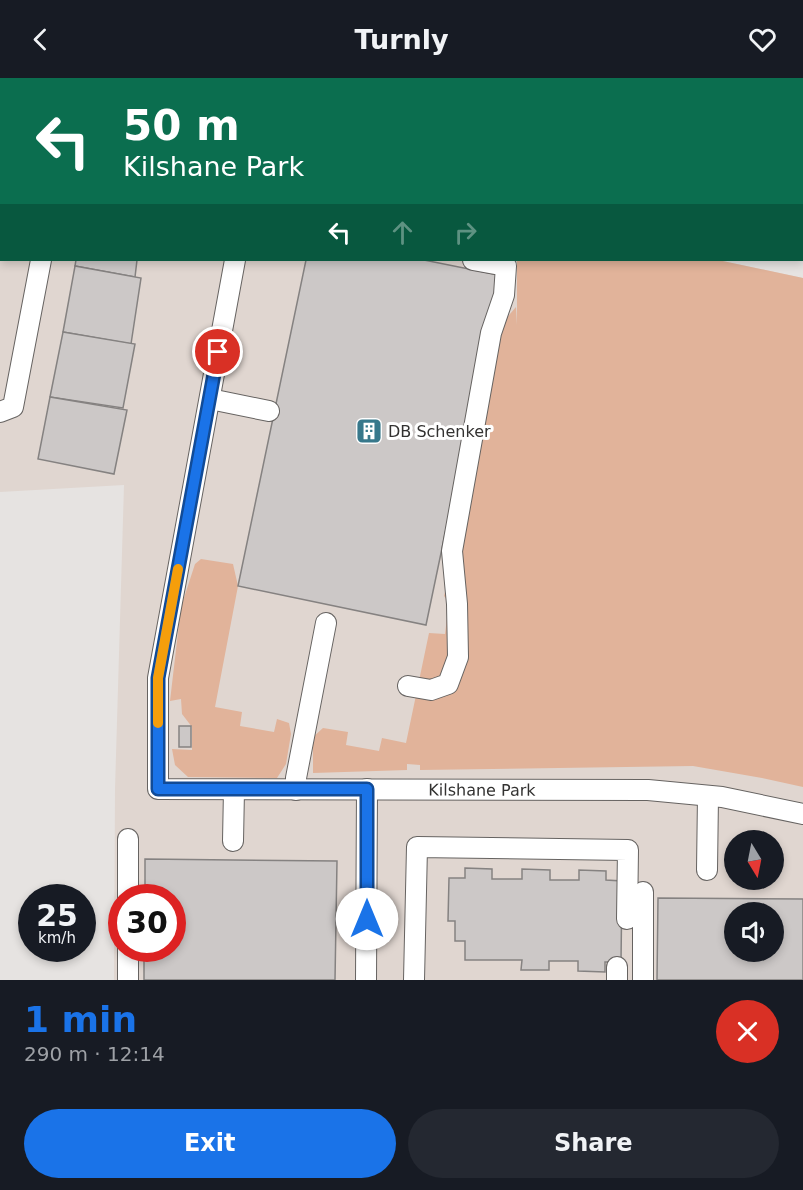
<!DOCTYPE html>
<html lang="en">
<head>
<meta charset="utf-8">
<style>
	body { margin:0; font-family:"DejaVu Sans",sans-serif; background:#242831; color:#f1f3f6; height:100vh; display:flex; flex-direction:column; font-size:22px; white-space:nowrap }
	* { box-sizing:border-box; margin:0 }
	p { font-size:20px; color:#9ea1a6 }
	.icon { flex:none; width:33px; height:33px; fill:none; stroke:currentColor; stroke-width:2; stroke-linecap:round; stroke-linejoin:round }
	.map { position:relative; height:902px; overflow:hidden }
	.details { display:flex; flex-direction:column; background:#171b24; flex:1 }
	.details>* { flex:none }
	.guide { position:absolute; left:0px; top:0px; width:804px; height:183px; box-shadow:0 3px 9px #0003; background:#0b6e4f; color:#fff; overflow:hidden }
	.needle { width:39px; rotate:170deg }
	.controls { position:absolute; left:724px; top:752px; display:grid; gap:12px }
	.controls a { display:grid; place-items:center; width:60px; height:60px; border-radius:50%; background:#171b24; box-shadow:0 3px 9px #0003; font-size:30px }
	.speed { position:absolute; left:18px; top:806px; display:flex; gap:12px; font-size:30px; font-weight:700; text-align:center }
	.speed>* { display:grid; place-content:center; width:78px; height:78px; border-radius:50%; background:#171b24; box-shadow:0 3px 9px #0003; line-height:1 }
	.speed small { font-size:15px; font-weight:400 }
	.speed .limit { border:9px solid #d22; background:#fff; color:#111 }
	.pin { position:absolute; display:grid; place-items:center; width:51px; height:51px; color:#fff; margin:-26px; border:3px solid #fff; border-radius:50%; box-shadow:0 2px 6px #0007 }
	.me { position:absolute; width:66px; margin:-33px; rotate:0deg; stroke-linejoin:round; filter:drop-shadow(0 0 4px #0008) }
	.turn { display:flex; align-items:center; gap:21px; height:126px; padding:0 24px; font-size:27px }
	.turn .icon { width:78px; height:78px; stroke-width:2.5 }
	.turn b { display:block; font-size:42px; line-height:51px }
	.lanes { display:flex; align-items:center; height:57px; padding:0 24px; background:#0003; justify-content:center; gap:30px; direction:ltr }
	.lanes .off { opacity:.35 }
	.round { display:grid; place-items:center; flex:none; width:63px; height:63px; border-radius:32px; background:#242831 }
	.overview { display:flex; align-items:center; justify-content:space-between; height:102px; padding:0 24px }
	h1 { font-size:36px; font-weight:700; line-height:45px; color:#1a73e8 }
	.primary-button { display:flex; gap:12px; margin-top:auto; padding:12px 24px }
	.primary-button a { flex:1; height:69px; border-radius:36px; background:#1a73e8; color:#fff; font-size:24px; font-weight:700; line-height:69px; text-align:center }
	.primary-button a+a { background:#242831; color:#f1f3f6 }
	header { display:flex; justify-content:space-between; align-items:center; height:78px; padding:0 24px; background:#171b24; font-size:27px; font-weight:700 }
	.map>svg:first-child { display:block }
</style>
</head>
<body>
<header><svg class="icon" aria-label="back" viewBox="0 0 24 24"><path d="M15 5l-7 7 7 7"/></svg>Turnly<svg class="icon" aria-label="heart" viewBox="0 0 24 24"><path d="M12 20l-8-8c-3-5 5-10 8-4 3-6 11-1 8 4z"/></svg></header>
<div class="map">
<svg width="803" height="902" viewBox="0 0 803 902">
	<rect width="100%" height="100%" fill="#e6e3e1"/>
	<g fill="#e0d6d0" fill-rule="evenodd">
		<polygon points="127,0 803,0 803,135 802,2 134,2"/>
		<path d="M0,44l2,1v137h716l85,18v702h-689l1,-191 9,-304 -124,7zM735,762h39v39h-39zM122,819h50v51h-50zM735,834h39v39h-39z"/>
	</g>
	<g fill="#e1b39a">
		<polygon points="517,182 718,182 803,200 803,709 762,700 693,688 420,692 420,687 407,686 407,692 313,695 313,659 323,650 348,654 346,667 379,673 382,660 406,665 429,555 445,556 449,524 444,518 462,446 497,251 516,229 517,247"/>
		<polygon points="201,481 233,486 238,508 215,629 242,634 240,648 274,654 277,641 289,645 291,656 286,686 277,700 188,699 175,687 172,671 192,672 192,649 182,636 181,621 170,623 181,529 195,486"/>
	</g>
	<g fill="#ccc8c7" stroke="#858281" stroke-width="1.5" fill-rule="evenodd">
		<polygon points="574,0 650,0 649,2 582,2"/>
		<polygon points="704,0 803,0 803,46 802,2 704,2"/>
		<polygon points="76,182 137,182 135,199 75,188"/>
		<polygon points="306,182 424,182 499,197 426,547 238,508"/>
		<polygon points="75,188 141,200 131,266 63,254"/>
		<polygon points="63,254 135,266 123,330 50,319"/>
		<polygon points="50,319 127,332 114,396 38,381"/>
		<rect x="179" y="648" width="12" height="21"/>
		<polygon points="145,781 337,783 335,902 144,902 144,870 172,870 172,819 145,819"/>
		<polygon points="465,790 492,791 492,801 522,801 522,791 550,792 550,802 579,802 579,792 606,793 606,802 622,803 621,884 605,884 605,894 578,893 578,883 549,883 549,892 521,892 522,882 465,882 465,863 455,863 455,843 448,843 449,800 465,800"/>
		<path d="M658,820l145,1v81h-146zM735,834h39v39h-39z"/>
	</g>
	<g fill="none" stroke-linecap="round" stroke-linejoin="round">
		<defs>
			<g id="minor">
				<polyline points="332,0 339,2"/>
				<polyline points="535,0 535,2"/>
				<polyline points="502,2 502,0"/>
				<polyline points="658,2 658,0"/>
				<polyline points="680,2 680,0"/>
				<polyline points="0,13 2,13"/>
				<polyline points="0,116 2,113"/>
				<polyline points="802,167 803,167"/>
				<path id="s1" d="M235,182l-77,418v111l490,1 74,7 81,17"/>
				<polyline points="210,321 269,333"/>
				<polyline points="0,334 13,329 41,182"/>
				<polyline points="408,608 431,612 448,606 458,579 457,526 452,473 491,255 504,217 506,188 473,182"/>
				<polyline points="296,712 296,700 326,545"/>
				<polyline points="128,761 128,819"/>
				<polyline points="233,763 234,712"/>
				<polyline points="707,792 708,718"/>
				<polyline points="128,870 128,902"/>
				<polyline points="617,889 617,902"/>
				<polyline points="366,902 367,711"/>
				<polyline points="414,902 417,769 628,772 627,841"/>
				<polyline points="643,902 643,814"/>
			</g>
		</defs>
		<use href="#minor" stroke="#666361" stroke-width="22"/>
		<use href="#minor" stroke="#fff" stroke-width="20"/>
	</g>
	<g fill="none" stroke-linecap="round" stroke-linejoin="round">
		<defs>
			<polyline id="route" points="218,274 158,600 158,711 367,711 367,841"/>
		</defs>
		<use href="#route" stroke="#114b97" stroke-width="15"/>
		<use href="#route" stroke="#1a73e8" stroke-width="10"/>
		<polyline stroke="#f59e0b" stroke-width="10" points="158,645 158,600 178,491"/>
	</g>
	<defs>
		<symbol id="building-square" viewBox="-11 -11 22 22"><rect x="-9" y="-9" width="18" height="18" rx="4" fill="#37788b" stroke="#fff"/><path d="M-4-6H4V6H1V3H-1V6H-4ZM-2.5-4.3h1.7v1.8h-1.7ZM.8-4.3h1.7v1.8H.8ZM-2.5-1h1.7V.8h-1.7ZM.8-1h1.7V.8H.8Z" fill="#fff"/></symbol>
	</defs>
	<g fill-rule="evenodd">
		<use href="#building-square" x="354" y="338" width="30" height="30"/>
	</g>
	<g text-anchor="middle" dominant-baseline="central" stroke-width="6" stroke-linejoin="round" paint-order="stroke">
		<g font-size="16" fill="#333231" stroke="#fff" text-anchor="start">
			<text x="388" y="353">DB Schenker</text>
		</g>
		<g font-size="16" fill="#333231" stroke="#fff">
			<text stroke="none"><textPath href="#s1" startOffset="860">Kilshane Park</textPath></text>
		</g>
	</g>
</svg>
<div class="controls">
<a><svg class="needle" viewBox="-14 -14 28 28"><path d="M0-13l5 13h-10z" fill="#e53935"/><path d="M0 13l5-13h-10z" fill="#9ea1a6"/></svg></a>
<a><svg class="icon" aria-label="sound" viewBox="0 0 24 24"><path d="M4 9h4l5-4v14l-5-4H4zM17 9q2 3 0 6"/></svg></a>
</div>
<div class="speed"><div>25<small>km/h</small></div><div class="limit">30</div></div>
<div class="pin" style="left:218px;top:274px;background:#d93025"><svg class="icon" aria-label="arrive" viewBox="0 0 24 24"><path d="M6 21V4h12l-3 4 3 4H6"/></svg></div>
<svg class="me" style="left:367px;top:841px" viewBox="-20 -20 40 40"><circle r="19" fill="#fff"/><path d="M0-13L10 11 0 6-10 11z" fill="#1a73e8"/></svg>
<div class="guide">
<div class="turn"><svg class="icon" aria-label="left" viewBox="0 0 24 24"><path d="M17 20v-9H6M10 6l-5 5 5 5"/></svg><div><b>50 m</b>Kilshane Park</div></div>
<div class="lanes"><svg class="icon" aria-label="left" viewBox="0 0 24 24"><path d="M17 20v-9H6M10 6l-5 5 5 5"/></svg><svg class="icon off" aria-label="ahead" viewBox="0 0 24 24"><path d="M12 20V5M6 11l6-6 6 6"/></svg><svg class="icon off" aria-label="right" viewBox="0 0 24 24"><path d="M7 20v-9h11M14 6l5 5-5 5"/></svg></div>
</div>
</div>
<section class="details">
<div class="overview"><div><h1>1 min</h1><p>290 m · 12:14</p></div><a class="round" style="background:#d93025;color:#fff"><svg class="icon" aria-label="close" viewBox="0 0 24 24"><path d="M6 6l12 12M18 6L6 18"/></svg></a></div>
<div class="primary-button"><a>Exit</a><a>Share</a></div>
</section>
</body>
</html>
